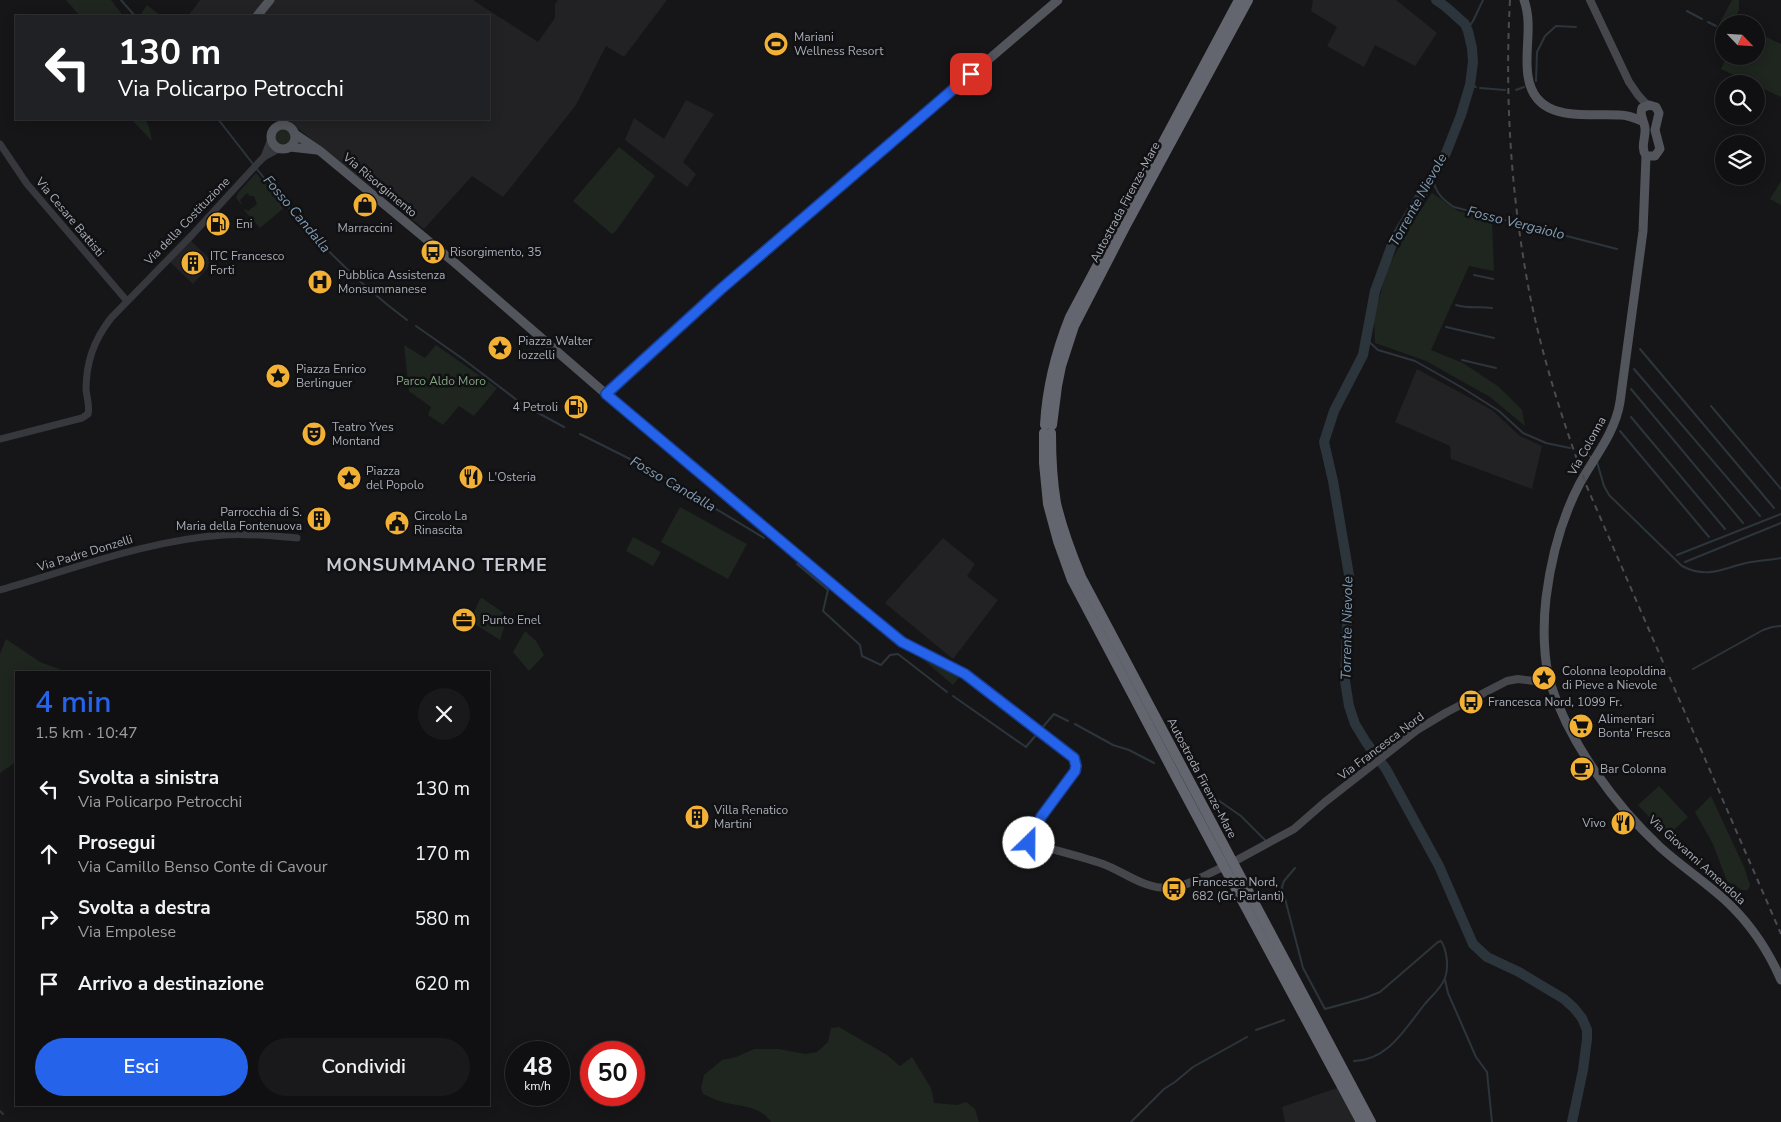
<!DOCTYPE html>
<html lang="it">
<head>
<meta charset="utf-8">
<style>
	body { margin:0; font-family:"Nunito Sans",sans-serif; background:#19191b; color:#f1f3f6; height:100vh; display:flex; flex-direction:column; font-size:19px; white-space:nowrap }
	* { box-sizing:border-box; margin:0 }
	p { font-size:16px; color:#9c9d9f }
	.icon { flex:none; width:28px; height:28px; fill:none; stroke:currentColor; stroke-width:2; stroke-linecap:round; stroke-linejoin:round }
	.map { position:relative; flex:1; overflow:hidden }
	.panel { position:absolute; left:15px; top:671px; width:475px; height:435px; display:flex; flex-direction:column; background:#101012; border-radius:0px; box-shadow:0 2px 12px #0003,0 0 0 1px #303032 }
	.panel>* { flex:none }
	.banner { position:absolute; left:15px; top:15px; width:475px; height:105px; border-radius:0px; box-shadow:0 2px 12px #0003,0 0 0 1px #303032; background:#202124; color:#fff; overflow:hidden }
	.needle { width:32px; rotate:115deg }
	.tools { position:absolute; left:1715px; top:15px; display:grid; gap:10px }
	.tools a { display:grid; place-items:center; width:50px; height:50px; border-radius:50%; background:#101012; box-shadow:0 2px 12px #0003,0 0 0 1px #303032; font-size:25px }
	.speed { position:absolute; left:505px; top:1041px; display:flex; gap:10px; font-size:25px; font-weight:700; text-align:center }
	.speed>* { display:grid; place-content:center; width:65px; height:65px; border-radius:50%; background:#101012; box-shadow:0 2px 12px #0003,0 0 0 1px #303032; line-height:1 }
	.speed small { font-size:12px; font-weight:400 }
	.speed .limit { border:8px solid #d22; background:#fff; color:#111 }
	.pin { position:absolute; display:grid; place-items:center; width:42px; height:42px; color:#fff; margin:-21px; border-radius:10px; box-shadow:0 2px 8px #0006 }
	.me { position:absolute; width:55px; margin:-28px; rotate:23deg; stroke-linejoin:round; filter:drop-shadow(0 0 4px #0008) }
	.turn { display:flex; align-items:center; gap:18px; height:105px; padding:0 20px; font-size:22px }
	.turn .icon { width:65px; height:65px; stroke-width:2.5 }
	.turn b { display:block; font-size:35px; line-height:42px }
	.round { display:grid; place-items:center; flex:none; width:52px; height:52px; border-radius:26px; background:#19191b }
	.head { display:flex; align-items:center; justify-content:space-between; height:85px; padding:0 20px }
	h1 { font-size:30px; font-weight:600; line-height:38px; color:#2563eb }
	.action { display:flex; gap:10px; margin-top:auto; padding:10px 20px }
	.action a { flex:1; height:58px; border-radius:30px; background:#2563eb; color:#fff; font-size:20px; font-weight:600; line-height:58px; text-align:center }
	.action a+a { background:#19191b; color:#f1f3f6 }
	ul { padding:0; list-style:none }
	li { display:flex; align-items:center; gap:15px; height:65px; padding:0 20px }
	li div { flex:1 }
	li b { display:block; font-size:19px }
	li em { font-style:normal }
	.map>svg:first-child { display:block }
</style>
</head>
<body>
<div class="map">
<svg width="1781" height="1122" viewBox="0 0 1781 1122">
	<rect width="100%" height="100%" fill="#161618"/>
	<g fill="#222225">
		<polygon points="200,0 473,0 538,42 555,18 555,4 558,0 667,0 624,57 606,46 576,105 503,197 472,176 424,229 286,119 489,119 489,16 188,16"/>
		<polygon points="1313,0 1396,0 1437,33 1415,66 1375,45 1364,67 1327,46 1337,27 1311,11"/>
		<polygon points="686,100 714,114 683,162 696,174 687,187 625,140 634,118 664,139"/>
		<polygon points="191,241 213,262 193,284 170,262"/>
		<polygon points="1417,369 1492,410 1520,436 1542,446 1532,489 1451,459 1450,446 1395,422"/>
		<polygon points="943,538 975,564 967,576 998,600 953,659 885,603"/>
		<polygon points="1337,1088 1355,1122 1285,1122 1282,1107"/>
	</g>
	<g fill="#1e261f">
		<polygon points="66,0 111,0 123,16 80,16"/>
		<polygon points="1732,0 1739,0 1739,10 1732,24 1724,24 1724,29 1718,26"/>
		<polygon points="147,5 161,16 144,16 141,14"/>
		<polygon points="1756,32 1781,44 1781,97 1721,69 1727,56 1756,56"/>
		<polygon points="131,119 145,119 149,127 152,141"/>
		<circle cx="283" cy="137" r="8"/>
		<polygon points="619,147 655,176 615,232 612,234 573,201"/>
		<polygon points="256,173 285,207 260,228 244,210 245,209 248,211 257,204 254,196 250,196 247,193 240,200 242,203 241,204 236,198 238,193"/>
		<polygon points="1781,181 1781,205 1770,199"/>
		<polygon points="1432,193 1458,211 1492,220 1494,271 1469,266 1431,350 1463,363 1499,387 1522,410 1525,426 1490,397 1426,361 1375,343 1374,316 1388,267 1412,223"/>
		<polygon points="404,345 425,358 436,345 497,388 474,416 459,406 443,425 428,415 431,407 409,391"/>
		<polygon points="680,507 747,544 728,579 661,542"/>
		<polygon points="633,537 661,552 653,566 626,551"/>
		<polygon points="482,598 508,616 500,640 470,621 480,599"/>
		<polygon points="525,631 536,641 544,655 529,671 513,652"/>
		<polygon points="6,639 40,662 67,672 16,672 16,762 0,773 0,654"/>
		<polygon points="918,653 920,654 960,676 953,685 919,656"/>
		<polygon points="1659,786 1688,817 1667,836 1638,805"/>
		<polygon points="1711,796 1744,867 1750,885 1748,890 1742,890 1727,881 1713,844 1695,812"/>
		<path d="M839,1027l48,28 13,11 12,-9 19,31 3,15 23,2 9,-3 9,7 4,13h-208c-12,-18 -34,-15 -52,-21 -6,-2 -11,-5 -16,-7l-2,-6 3,-13 18,-15 14,-3 18,-8h25l26,5 12,-2 11,-10 3,-14z"/>
	</g>
	<g fill="none" stroke-linecap="round" stroke-linejoin="round">
		<g stroke="#2c353c" stroke-width="2">
			<polyline points="121,0 135,16"/>
			<polyline points="1687,11 1702,19"/>
			<polyline points="1708,22 1716,26"/>
			<polyline points="1467,30 1473,21 1483,0"/>
			<polyline points="1536,81 1537,52 1545,36 1556,26 1576,27"/>
			<polyline points="1470,85 1476,87"/>
			<polyline points="1480,88 1505,90"/>
			<polyline points="1516,90 1524,87"/>
			<polyline points="218,119 253,164"/>
			<path d="M256,168c45,57 93,109 151,152"/>
			<path d="M1432,177c4,15 8,21 22,30l163,42"/>
			<polyline points="1474,275 1493,279"/>
			<path d="M1456,305c13,4 24,1 36,3"/>
			<polyline points="416,326 463,359 522,404 564,427"/>
			<polyline points="1446,327 1494,338"/>
			<polyline points="1366,339 1378,350 1415,361 1461,387 1499,411 1523,433 1546,443 1570,448"/>
			<polyline points="1640,349 1774,508"/>
			<polyline points="1462,360 1496,368"/>
			<polyline points="1634,369 1760,516"/>
			<polyline points="1631,389 1743,523"/>
			<polyline points="1711,406 1781,489"/>
			<polyline points="1631,417 1725,529"/>
			<polyline points="1620,431 1709,537"/>
			<polyline points="580,434 648,468 764,538"/>
			<polyline points="1583,452 1591,457"/>
			<path d="M1597,462l7,24 5,9 73,71c25,13 39,3 64,-3 11,-2 23,-3 35,-5"/>
			<polyline points="1677,555 1781,514"/>
			<polyline points="1685,562 1781,523"/>
			<polyline points="797,564 828,590 823,611 860,645 862,656 881,665 890,655 898,654 947,692"/>
			<polyline points="1693,669 1763,630 1772,627 1781,626"/>
			<polyline points="953,696 1026,747 1036,735"/>
			<polyline points="1075,724 1113,745 1129,750 1154,763"/>
			<polyline points="1042,728 1054,714 1068,721"/>
			<polyline points="1205,791 1241,816 1265,840"/>
			<path d="M1295,868l-11,13 -2,6 21,81 22,41 40,-11 15,-6 58,-50 3,-1c6,9 8,27 4,37 -4,11 -14,18 -21,27 -19,24 -36,55 -70,56"/>
			<polyline points="1445,980 1448,993 1476,1057 1487,1072 1492,1122"/>
			<polyline points="1256,1030 1284,1020"/>
			<polyline points="0,1111 3,1114"/>
			<polyline points="1131,1122 1164,1089 1175,1082 1193,1067 1247,1037"/>
		</g>
		<polyline stroke="#2c353c" stroke-width="10" points="1436,0 1446,7 1465,24 1468,31 1472,48 1473,62 1470,85 1461,115 1446,153 1393,242 1375,291 1363,355 1334,411 1324,442 1333,481 1349,575 1345,681 1349,706 1355,724 1366,742 1386,769 1439,866 1473,944 1487,957 1519,972 1564,999 1574,1008 1582,1018 1587,1030 1587,1039 1583,1070 1572,1122"/>
		<g stroke="#37383d" stroke-width="7">
			<polyline points="0,144 27,184 127,301"/>
			<polyline points="264,157 271,139"/>
			<path d="M0,439l82,-21 6,-4c2,-8 -1,-16 -2,-24 0,-28 8,-50 25,-72l81,-83 66,-72 6,-6 15,-8"/>
			<path d="M0,590c74,-21 147,-50 224,-55 24,-2 49,1 73,3"/>
		</g>
		<g stroke="#45474d" stroke-width="8">
			<polyline points="1590,0 1629,82 1638,95 1647,105"/>
			<path d="M606,394l264,222 35,27 60,31 109,84 2,8 -1,5 -34,46 -12,26c25,7 50,13 74,21 22,8 42,26 68,24 17,-2 34,-13 50,-20"/>
			<polyline points="1237,860 1294,829 1325,802 1417,730 1447,712 1507,681 1518,679 1550,683"/>
		</g>
		<g stroke="#53555c" stroke-width="9">
			<path d="M1524,0c9,25 0,51 4,76 7,48 58,37 92,39 8,0 15,3 22,6"/>
			<polyline points="257,16 270,0"/>
			<circle cx="283" cy="137" r="12"/>
			<polyline points="295,134 320,151 455,263 606,394 721,289 1058,0"/>
			<polyline points="290,147 317,150"/>
			<path d="M1646,156h9l5,-7 -5,-19 4,-17 -3,-6 -7,-2 -7,3c-3,8 2,12 3,20 1,10 -5,19 1,28l-3,75 -23,171c-5,31 -25,54 -40,81 -19,36 -29,75 -34,115 -3,26 -3,63 5,87 19,59 64,120 109,162 21,19 44,34 65,53 24,22 43,50 56,80"/>
		</g>
		<g stroke="#63666e" stroke-width="10">
			<path d="M1045,425c2,-38 11,-73 25,-108l169,-317"/>
			<polyline points="1052,425 1057,386 1061,366 1074,326 1125,227 1248,0"/>
			<polyline points="1044,433 1044,463 1048,504 1058,541 1072,580 1184,792 1361,1122"/>
			<path d="M1051,433c0,23 1,47 5,70 6,26 15,50 25,74l290,545"/>
		</g>
		<path stroke="#4a4c52" stroke-width="2" stroke-dasharray="6 5" stroke-linecap="butt" d="M1510,0c-5,89 0,180 15,268 12,74 36,149 62,219l194,447"/>
	</g>
	<g fill="none" stroke-linecap="round" stroke-linejoin="round">
		<defs>
			<polyline id="route" points="971,74 721,289 606,394 858,606 902,642 965,674 1074,758 1076,766 1075,771 1041,817 1029,843"/>
		</defs>
		<use href="#route" stroke="#184099" stroke-width="12"/>
		<use href="#route" stroke="#2563eb" stroke-width="9"/>
	</g>
	<defs>
		<symbol id="stadium-disc" viewBox="-11 -11 22 22"><circle r="9.5" fill="#f2b134" stroke="#111113"/><path d="M0-5a6.5 5 0 1 0 0 10a6.5 5 0 1 0 0-10ZM-3.5-1.8h7v3.6h-7Z" fill="#111"/></symbol>
		<symbol id="shop-disc" viewBox="-11 -11 22 22"><circle r="9.5" fill="#f2b134" stroke="#111113"/><path d="M-5-2.5h2.3a2.7 3.5 0 0 1 5.4 0H5L5.5 6h-11ZM-1.5-2.5h3a1.5 2.3 0 0 0-3 0Z" fill="#111"/></symbol>
		<symbol id="fuel-disc" viewBox="-11 -11 22 22"><circle r="9.5" fill="#f2b134" stroke="#111113"/><path d="M-5.5-6h7V0h2V4h1.3V-2.5L3-4.5l.8-.8L6-3V5H2.5V1h-1V6h-7ZM-4.2-4.7v3.2H.2V-4.7Z" fill="#111"/></symbol>
		<symbol id="bus-disc" viewBox="-11 -11 22 22"><circle r="9.5" fill="#f2b134" stroke="#111113"/><path d="M-5-6H5V4H4V6H2V4H-2V6H-4V4H-5ZM-3.5-4V0h7V-4ZM-3.5 1.2v1.5H-2V1.2ZM2 1.2v1.5H3.5V1.2Z" fill="#111"/></symbol>
		<symbol id="building-disc" viewBox="-11 -11 22 22"><circle r="9.5" fill="#f2b134" stroke="#111113"/><path d="M-4-6H4V6H1V3H-1V6H-4ZM-2.5-4.3h1.7v1.8h-1.7ZM.8-4.3h1.7v1.8H.8ZM-2.5-1h1.7V.8h-1.7ZM.8-1h1.7V.8H.8Z" fill="#111"/></symbol>
		<symbol id="hospital-disc" viewBox="-11 -11 22 22"><circle r="9.5" fill="#f2b134" stroke="#111113"/><path d="M-5-5h3v3.5h4V-5h3V5h-3V1.5h-4V5h-3Z" fill="#111"/></symbol>
		<symbol id="sight-disc" viewBox="-11 -11 22 22"><circle r="9.5" fill="#f2b134" stroke="#111113"/><path d="M0-6L1.8-2.2L6-1.7L2.9 1.2L3.7 5.4L0 3.3L-3.7 5.4L-2.9 1.2L-6-1.7L-1.8-2.2Z" fill="#111"/></symbol>
		<symbol id="theatre-disc" viewBox="-11 -11 22 22"><circle r="9.5" fill="#f2b134" stroke="#111113"/><path d="M-5-5.5Q0-4 5-5.5V0Q5 5 0 6Q-5 5-5 0ZM-3.3-2.5H-1v1.5H-3.3ZM1-2.5H3.3v1.5H1ZM-2.8 1Q0 5.5 2.8 1Z" fill="#111"/></symbol>
		<symbol id="restaurant-disc" viewBox="-11 -11 22 22"><circle r="9.5" fill="#f2b134" stroke="#111113"/><path d="M-5-6h1v4h1v-4h1v4h1v-4h1v5L-1.5 .5V6h-2V.5L-5-1ZM5-6V6H3V1.5H1.5Q1.5-4 5-6Z" fill="#111"/></symbol>
		<symbol id="civic-disc" viewBox="-11 -11 22 22"><circle r="9.5" fill="#f2b134" stroke="#111113"/><path d="M-.6-6.5H3V-4.5H.6V-3L4-1V1h2V6H-6V1h2V-1L-.6-3ZM-1.2 2.5V6h2.4V2.5Z" fill="#111"/></symbol>
		<symbol id="office-disc" viewBox="-11 -11 22 22"><circle r="9.5" fill="#f2b134" stroke="#111113"/><path d="M-6-3h4V-5.5h4V-3h4V5H-6ZM-1-4.5V-3h2v-1.5ZM-6 0V1H6V0Z" fill="#111"/></symbol>
		<symbol id="supermarket-disc" viewBox="-11 -11 22 22"><circle r="9.5" fill="#f2b134" stroke="#111113"/><path d="M-6-5.5h2.5l.6 2H6L4.5 2H-2.5L-4.4-4H-6ZM-1.5 3.2a1.3 1.3 0 1 0 .1 0ZM3 3.2a1.3 1.3 0 1 0 .1 0Z" fill="#111"/></symbol>
		<symbol id="cafe-disc" viewBox="-11 -11 22 22"><circle r="9.5" fill="#f2b134" stroke="#111113"/><path d="M-5.5-4.5H6V0H3Q3 3.5 0 3.5H-2.5Q-5.5 3.5-5.5 0ZM3-3.2v2h1.7v-2ZM-6 4.5H4V6H-6Z" fill="#111"/></symbol>
	</defs>
	<g fill-rule="evenodd">
		<use href="#stadium-disc" x="762" y="30" width="28" height="28"/>
		<use href="#shop-disc" x="351" y="191" width="28" height="28"/>
		<use href="#fuel-disc" x="204" y="210" width="28" height="28"/>
		<use href="#bus-disc" x="419" y="238" width="28" height="28"/>
		<use href="#building-disc" x="179" y="249" width="28" height="28"/>
		<use href="#hospital-disc" x="306" y="268" width="28" height="28"/>
		<use href="#sight-disc" x="486" y="334" width="28" height="28"/>
		<use href="#sight-disc" x="264" y="362" width="28" height="28"/>
		<use href="#fuel-disc" x="562" y="393" width="28" height="28"/>
		<use href="#theatre-disc" x="300" y="420" width="28" height="28"/>
		<use href="#restaurant-disc" x="457" y="463" width="28" height="28"/>
		<use href="#sight-disc" x="335" y="464" width="28" height="28"/>
		<use href="#building-disc" x="305" y="505" width="28" height="28"/>
		<use href="#civic-disc" x="383" y="509" width="28" height="28"/>
		<use href="#office-disc" x="450" y="606" width="28" height="28"/>
		<use href="#sight-disc" x="1530" y="664" width="28" height="28"/>
		<use href="#bus-disc" x="1457" y="688" width="28" height="28"/>
		<use href="#supermarket-disc" x="1567" y="712" width="28" height="28"/>
		<use href="#cafe-disc" x="1568" y="755" width="28" height="28"/>
		<use href="#building-disc" x="683" y="803" width="28" height="28"/>
		<use href="#restaurant-disc" x="1609" y="809" width="28" height="28"/>
		<use href="#bus-disc" x="1160" y="875" width="28" height="28"/>
	</g>
	<g text-anchor="middle" dominant-baseline="central" stroke-width="5" stroke-linejoin="round" paint-order="stroke">
		<g font-size="12" fill="#a8adb8" stroke="#111113" text-anchor="start">
			<text x="794" y="37">Mariani<tspan x="794" dy="14">Wellness Resort</tspan></text>
			<text x="236" y="224">Eni</text>
			<text x="365" y="228" text-anchor="middle">Marraccini</text>
			<text x="450" y="252">Risorgimento, 35</text>
			<text x="210" y="256">ITC Francesco<tspan x="210" dy="14">Forti</tspan></text>
			<text x="338" y="275">Pubblica Assistenza<tspan x="338" dy="14">Monsummanese</tspan></text>
			<text x="518" y="341">Piazza Walter<tspan x="518" dy="14">Iozzelli</tspan></text>
			<text x="296" y="369">Piazza Enrico<tspan x="296" dy="14">Berlinguer</tspan></text>
			<text x="558" y="407" text-anchor="end">4 Petroli</text>
			<text x="332" y="427">Teatro Yves<tspan x="332" dy="14">Montand</tspan></text>
			<text x="366" y="471">Piazza<tspan x="366" dy="14">del Popolo</tspan></text>
			<text x="488" y="477">L'Osteria</text>
			<text x="302" y="512" text-anchor="end">Parrocchia di S.<tspan x="302" dy="14">Maria della Fontenuova</tspan></text>
			<text x="414" y="516">Circolo La<tspan x="414" dy="14">Rinascita</tspan></text>
			<text x="482" y="620">Punto Enel</text>
			<text x="1562" y="671">Colonna leopoldina<tspan x="1562" dy="14">di Pieve a Nievole</tspan></text>
			<text x="1488" y="702">Francesca Nord, 1099 Fr.</text>
			<text x="1598" y="719">Alimentari<tspan x="1598" dy="14">Bonta' Fresca</tspan></text>
			<text x="1600" y="769">Bar Colonna</text>
			<text x="714" y="810">Villa Renatico<tspan x="714" dy="14">Martini</tspan></text>
			<text x="1606" y="823" text-anchor="end">Vivo</text>
			<text x="1192" y="882">Francesca Nord,<tspan x="1192" dy="14">682 (Gr. Parlanti)</tspan></text>
		</g>
		<g font-size="12" fill="#a8adb8" stroke="#111113">
			<text transform="translate(380 185) rotate(40)">Via Risorgimento</text>
			<text transform="translate(1125 202) rotate(-62)">Autostrada Firenze-Mare</text>
			<text transform="translate(70 217) rotate(50)">Via Cesare Battisti</text>
			<text transform="translate(187 221) rotate(-46)">Via della Costituzione</text>
			<text transform="translate(1587 446) rotate(-61)">Via Colonna</text>
			<text transform="translate(85 553) rotate(-17)">Via Padre Donzelli</text>
			<text transform="translate(1381 746) rotate(-37)">Via Francesca Nord</text>
			<text transform="translate(1202 778) rotate(62)">Autostrada Firenze-Mare</text>
			<text transform="translate(1697 860) rotate(42)">Via Giovanni Amendola</text>
		</g>
		<g font-size="12" fill="#7fa381" stroke="#111113">
			<text x="441" y="381">Parco Aldo Moro</text>
		</g>
		<g font-size="14" font-style="italic" fill="#7f9bb3" stroke="#111113">
			<text transform="translate(1418 200) rotate(-61)">Torrente Nievole</text>
			<text transform="translate(297 214) rotate(50)">Fosso Candalla</text>
			<text transform="translate(1516 223) rotate(14)">Fosso Vergaiolo</text>
			<text transform="translate(673 484) rotate(30)">Fosso Candalla</text>
			<text transform="translate(1347 628) rotate(-89)">Torrente Nievole</text>
		</g>
		<g font-size="18" font-weight="bold" letter-spacing="1" fill="#c9ccd4" stroke="#111113">
			<text x="437" y="565">MONSUMMANO TERME</text>
		</g>
	</g>
</svg>
<div class="tools">
<a><svg class="needle" viewBox="-14 -14 28 28"><path d="M0-13l5 13h-10z" fill="#e53935"/><path d="M0 13l5-13h-10z" fill="#9c9d9f"/></svg></a>
<a><svg class="icon" aria-label="search" viewBox="0 0 24 24"><circle cx="10" cy="10" r="6"/><path d="M15 15l6 6"/></svg></a>
<a><svg class="icon" aria-label="layers" viewBox="0 0 24 24"><path d="M12 4l9 5-9 5-9-5zM3 14l9 5 9-5"/></svg></a>
</div>
<div class="speed"><div>48<small>km/h</small></div><div class="limit">50</div></div>
<div class="pin" style="left:971px;top:74px;background:#d93025"><svg class="icon" aria-label="arrive" viewBox="0 0 24 24"><path d="M6 21V4h12l-3 4 3 4H6"/></svg></div>
<svg class="me" style="left:1029px;top:843px" viewBox="-20 -20 40 40"><circle r="19" fill="#fff"/><path d="M0-13L10 11 0 6-10 11z" fill="#2563eb"/></svg>
<div class="banner">
<div class="turn"><svg class="icon" aria-label="left" viewBox="0 0 24 24"><path d="M17 20v-9H6M10 6l-5 5 5 5"/></svg><div><b>130 m</b>Via Policarpo Petrocchi</div></div>
</div>
<section class="panel">
<div class="head"><div><h1>4 min</h1><p>1.5 km · 10:47</p></div><a class="round"><svg class="icon" aria-label="close" viewBox="0 0 24 24"><path d="M6 6l12 12M18 6L6 18"/></svg></a></div>
<ul>
<li><svg class="icon" aria-label="left" viewBox="0 0 24 24"><path d="M17 20v-9H6M10 6l-5 5 5 5"/></svg><div><b>Svolta a sinistra</b><p>Via Policarpo Petrocchi</p></div><em>130 m</em></li>
<li><svg class="icon" aria-label="ahead" viewBox="0 0 24 24"><path d="M12 20V5M6 11l6-6 6 6"/></svg><div><b>Prosegui</b><p>Via Camillo Benso Conte di Cavour</p></div><em>170 m</em></li>
<li><svg class="icon" aria-label="right" viewBox="0 0 24 24"><path d="M7 20v-9h11M14 6l5 5-5 5"/></svg><div><b>Svolta a destra</b><p>Via Empolese</p></div><em>580 m</em></li>
<li><svg class="icon" aria-label="arrive" viewBox="0 0 24 24"><path d="M6 21V4h12l-3 4 3 4H6"/></svg><div><b>Arrivo a destinazione</b></div><em>620 m</em></li>
</ul>
<div class="action"><a>Esci</a><a>Condividi</a></div>
</section>
</div>
</body>
</html>
